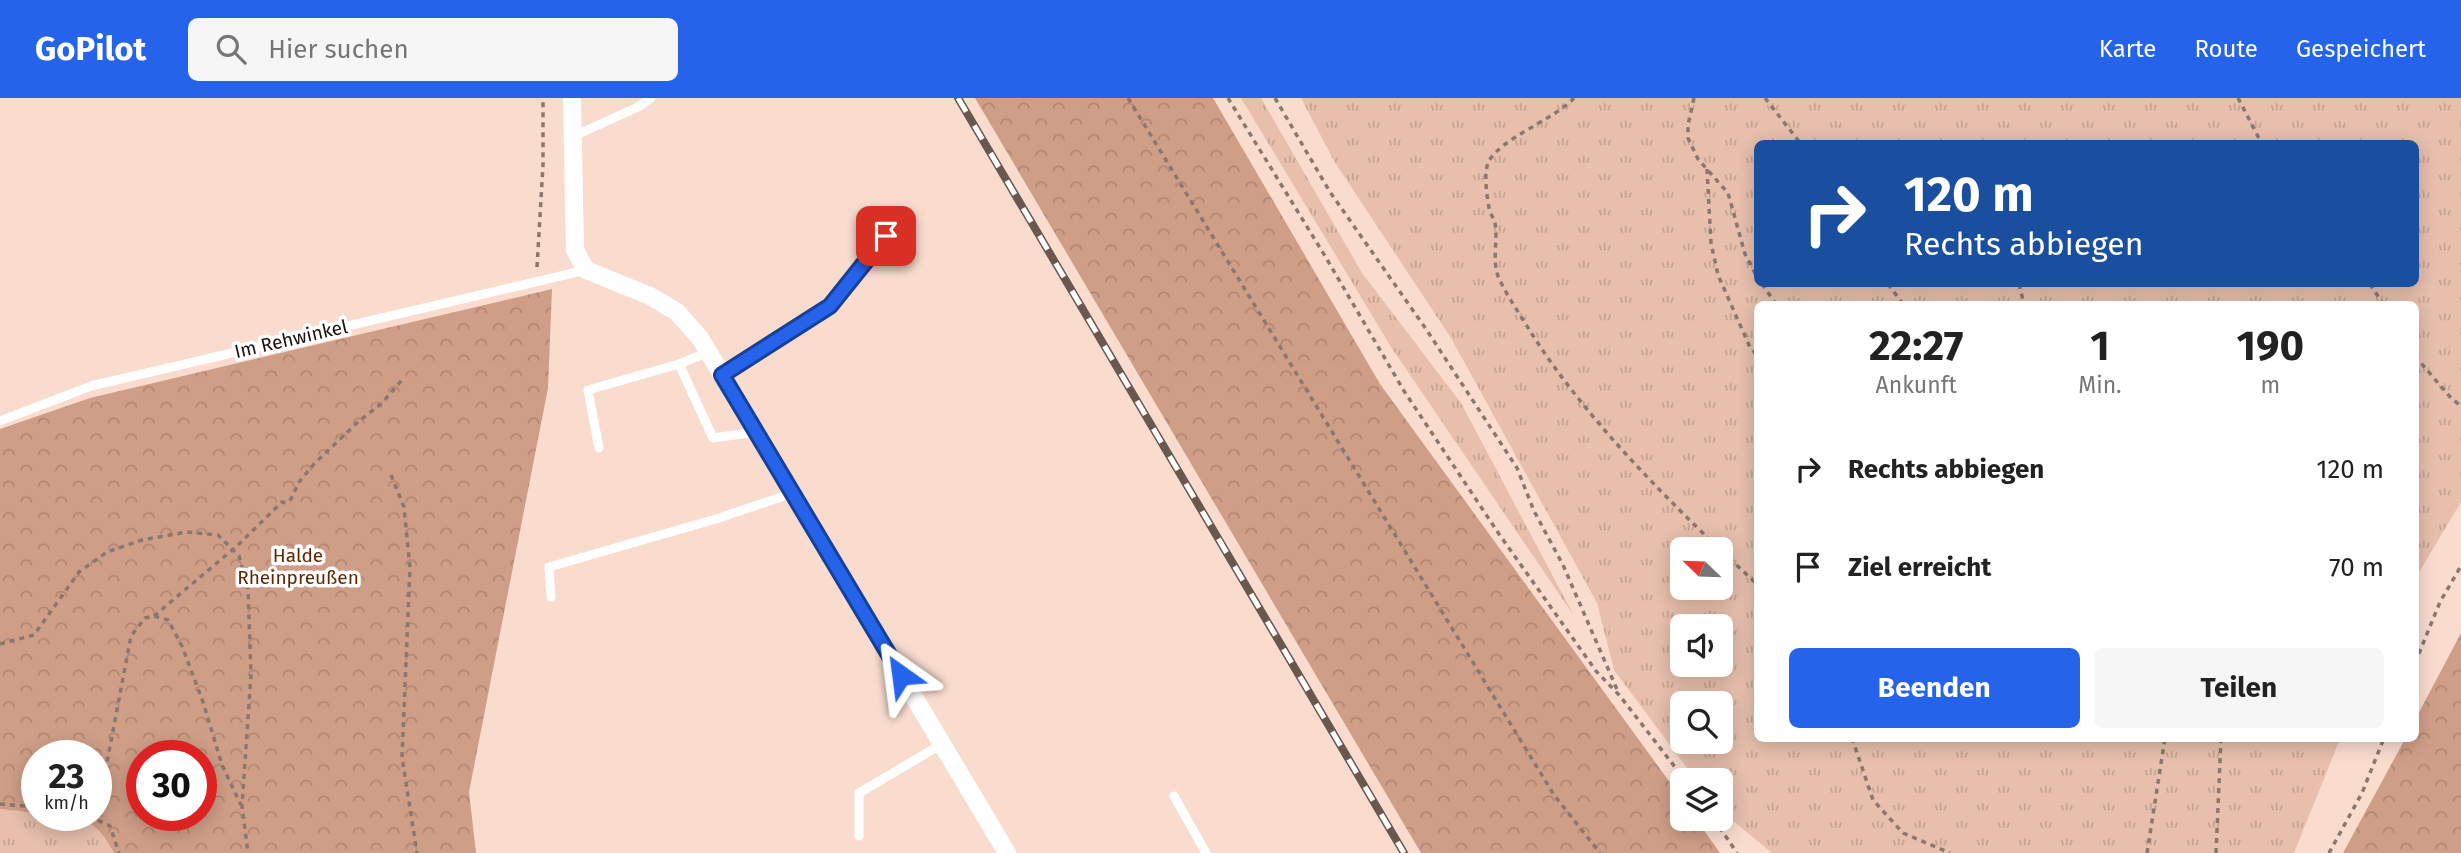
<!DOCTYPE html>
<html lang="de">
<head>
<meta charset="utf-8">
<style>
	body { margin:0; font-family:"Fira Sans",sans-serif; background:#f6f6f6; color:#222; height:100vh; display:flex; flex-direction:column; font-size:26px; white-space:nowrap }
	* { box-sizing:border-box; margin:0 }
	p { font-size:23px; color:#767676 }
	.icon { flex:none; width:38px; height:38px; fill:none; stroke:currentColor; stroke-width:2; stroke-linecap:round; stroke-linejoin:round }
	.map { position:relative; flex:1; overflow:hidden }
	.drawer { position:absolute; left:1754px; top:203px; width:665px; height:441px; display:flex; flex-direction:column; background:#fff; border-radius:10px; box-shadow:0 4px 18px #0003 }
	.drawer>* { flex:none }
	.hud { position:absolute; left:1754px; top:42px; width:665px; height:147px; border-radius:10px; box-shadow:0 4px 18px #0003; background:#1a4fa0; color:#fff; overflow:hidden }
	.needle { width:46px; rotate:293deg }
	.fabs { position:absolute; left:1670px; top:439px; display:grid; gap:14px }
	.fabs a { display:grid; place-items:center; width:63px; height:63px; border-radius:10px; background:#fff; box-shadow:0 4px 18px #0003; font-size:35px }
	.speed { position:absolute; left:21px; top:642px; display:flex; gap:14px; font-size:35px; font-weight:700; text-align:center }
	.speed>* { display:grid; place-content:center; width:91px; height:91px; border-radius:50%; background:#fff; box-shadow:0 4px 18px #0003; line-height:1 }
	.speed small { font-size:18px; font-weight:400 }
	.speed .limit { border:10px solid #d22; background:#fff; color:#111 }
	.pin { position:absolute; display:grid; place-items:center; width:60px; height:60px; color:#fff; margin:-30px; border-radius:14px; box-shadow:0 4px 10px #0006 }
	.me { position:absolute; width:77px; margin:-38px; rotate:329deg; stroke-linejoin:round; filter:drop-shadow(0 0 5px #0008) }
	.turn { display:flex; align-items:center; gap:24px; height:147px; padding:0 35px; font-size:32px }
	.turn .icon { width:91px; height:91px; stroke-width:2.5 }
	.turn b { display:block; font-size:49px; line-height:60px }
	.eta { display:flex; justify-content:space-evenly; align-items:center; height:119px; text-align:center }
	.eta b { font-size:42px; font-weight:700; line-height:49px }
	.primary-button { display:flex; gap:14px; margin-top:auto; padding:14px 35px }
	.primary-button a { flex:1; height:80px; border-radius:10px; background:#2563eb; color:#fff; font-size:28px; font-weight:700; line-height:80px; text-align:center }
	.primary-button a+a { background:#f6f6f6; color:#222 }
	ul { padding:0; list-style:none }
	li { display:flex; align-items:center; gap:21px; height:98px; padding:0 35px }
	li div { flex:1 }
	li b { display:block; font-size:26px }
	li em { font-style:normal }
	header { display:flex; align-items:center; gap:42px; box-sizing:border-box; height:98px; padding:0 35px; background:#2563eb; color:#fff }
	header strong { font-size:33px }
	nav { display:flex; gap:38px; margin-inline-start:auto; font-size:24px }
	.search { width:490px; height:63px; background:#f6f6f6; display:flex; align-items:center; gap:18px; box-sizing:border-box; padding:0 24px; border-radius:10px; color:#767676; font-size:26px }
	.map>svg:first-child { display:block }
</style>
</head>
<body>
<header>
<strong>GoPilot</strong>
<div class="search"><svg class="icon" aria-label="search" viewBox="0 0 24 24"><circle cx="10" cy="10" r="6"/><path d="M15 15l6 6"/></svg>Hier suchen</div>
<nav><a>Karte</a><a>Route</a><a>Gespeichert</a></nav>
</header>
<div class="map">
<svg width="2461" height="755" viewBox="0 0 2461 755">
	<defs>
		<pattern id="grass-tufts" width="24" height="20" patternUnits="userSpaceOnUse" patternTransform="scale(1.75)"><rect width="24" height="20" fill="#e7bfac"/><path d="M3 7l-1-3M5 7V3M7 7l1-3M15 17l-1-3M17 17v-4M19 17l1-3" fill="none" stroke="#c6a393"/></pattern>
		<pattern id="forest-crowns" width="20" height="18" patternUnits="userSpaceOnUse" patternTransform="scale(1.75)"><rect width="20" height="18" fill="#cf9e87"/><path d="M2 6a3 3 0 1 1 6 0M12 15a3 3 0 1 1 6 0" fill="none" stroke="#b18773"/></pattern>
	</defs>
	<rect width="100%" height="100%" fill="#fadccf"/>
	<g fill="url(#grass-tufts)" fill-rule="evenodd">
		<polygon points="1241,0 1261,0 1362,175 1461,305 1574,518 1391,249"/>
		<path d="M1301,0h1160v404l-46,77v-275h-658v434l583,1 -46,114h-522l-52,-43v-30h-24l-82,-110 -17,-67 -146,-265 -117,-177zM1757,46h658v140h-658zM1682,452h38v38h-38zM1682,528h38v39h-38zM1682,606h38v38h-38z"/>
		<path d="M0,711l37,4v3c22,0 49,-2 66,16 4,6 7,15 11,21h-114z"/>
	</g>
	<g fill="url(#forest-crowns)" fill-rule="evenodd">
		<polygon points="975,0 1213,0 1380,286 1682,701 1682,721 1696,721 1720,755 1421,755"/>
		<path d="M552,191l-4,99 -79,404 7,61h-362c-13,-24 -22,-34 -51,-37h33v-60h-59v57l-37,-4v-380l90,-31zM142,658h59v60h-59z"/>
		<polygon points="2461,535 2461,755 2343,755 2405,641 2415,640 2415,622"/>
	</g>
	<g fill="none" stroke-linecap="round" stroke-linejoin="round">
		<g stroke="#8b776e" stroke-width="3.5" stroke-dasharray="5 5" stroke-linecap="butt">
			<polyline points="1128,0 1554,697 1600,755"/>
			<polyline points="1228,0 1325,158 1404,293 1499,436 1596,573 1620,598 1685,682"/>
			<polyline points="1275,0 1330,94 1426,231 1517,370 1534,413 1563,467 1619,596"/>
			<path d="M1574,0c-21,22 -72,40 -85,63 -6,11 -2,35 0,47 1,6 5,10 6,15 3,17 -3,36 3,53 8,19 22,38 32,55 58,92 148,180 227,253"/>
			<polyline points="1694,0 1688,27 1688,40 1698,61 1728,95 1745,156 1757,179"/>
			<polyline points="1765,0 1801,46"/>
			<polyline points="2238,0 2262,46"/>
			<polyline points="2092,46 2130,44 2136,46"/>
			<polyline points="1707,71 1711,145 1718,177 1749,247 1757,258"/>
			<polyline points="537,169 543,67 543,0"/>
			<polyline points="1762,186 1776,206"/>
			<polyline points="1888,186 1903,206"/>
			<polyline points="2019,186 2024,206"/>
			<polyline points="2370,186 2383,206"/>
			<polyline points="2415,258 2451,300 2461,308"/>
			<polyline points="391,377 404,409 410,470 402,659 417,755"/>
			<polyline points="154,518 237,448 282,404 286,405 291,401 299,384 314,366 359,323 382,305 402,282"/>
			<polyline points="0,546 34,537 79,474 107,454 142,442 187,434 218,437 239,458 248,491 251,577 242,708 248,755"/>
			<polyline points="2415,565 2440,504 2461,468"/>
			<polyline points="1852,640 1873,702 1903,735 1950,755"/>
			<polyline points="0,706 37,709"/>
			<polyline points="96,712 100,701 131,538 145,520 154,518 168,522 182,548 203,604 222,667 241,707"/>
			<polyline points="89,718 110,728 119,755"/>
			<polyline points="1714,721 1737,755"/>
			<polyline points="2147,755 2165,640"/>
			<polyline points="2216,755 2221,640"/>
			<polyline points="2329,755 2362,695 2384,640"/>
		</g>
		<g stroke="#fff" stroke-width="9">
			<polyline points="574,38 638,9 651,0"/>
			<polyline points="709,254 679,266 713,340 756,334"/>
			<polyline points="722,277 830,208 886,138"/>
			<polyline points="0,323 91,288 586,172"/>
			<polyline points="599,350 588,292 679,266"/>
			<polyline points="551,499 549,469 716,421 793,395"/>
			<polyline points="1174,698 1206,755"/>
			<polyline points="859,738 859,695 942,646"/>
		</g>
		<polyline stroke="#fff" stroke-width="18" points="572,0 575,152 586,172 650,198 677,214 700,240 1007,755"/>
		<defs>
			<polyline id="rail" points="958,0 1404,755"/>
		</defs>
		<use href="#rail" stroke="#695850" stroke-width="8"/>
		<use href="#rail" stroke="#fff" stroke-width="5" stroke-dasharray="16" stroke-linecap="butt"/>
	</g>
	<g fill="none" stroke-linecap="round" stroke-linejoin="round">
		<defs>
			<polyline id="route" points="886,138 830,208 722,277 901,577"/>
		</defs>
		<use href="#route" stroke="#184099" stroke-width="18"/>
		<use href="#route" stroke="#2563eb" stroke-width="12"/>
	</g>
	<g text-anchor="middle" dominant-baseline="central" stroke-width="7" stroke-linejoin="round" paint-order="stroke">
		<g font-size="19" fill="#1b110c" stroke="#fff">
			<text transform="translate(291 241) rotate(-13)">Im Rehwinkel</text>
		</g>
		<g font-size="19" fill="#612500" stroke="#fff">
			<text x="298" y="457">Halde<tspan x="298" dy="22">Rheinpreußen</tspan></text>
		</g>
	</g>
</svg>
<div class="fabs">
<a><svg class="needle" viewBox="-14 -14 28 28"><path d="M0-13l5 13h-10z" fill="#e53935"/><path d="M0 13l5-13h-10z" fill="#767676"/></svg></a>
<a><svg class="icon" aria-label="sound" viewBox="0 0 24 24"><path d="M4 9h4l5-4v14l-5-4H4zM17 9q2 3 0 6"/></svg></a>
<a><svg class="icon" aria-label="search" viewBox="0 0 24 24"><circle cx="10" cy="10" r="6"/><path d="M15 15l6 6"/></svg></a>
<a><svg class="icon" aria-label="layers" viewBox="0 0 24 24"><path d="M12 4l9 5-9 5-9-5zM3 14l9 5 9-5"/></svg></a>
</div>
<div class="speed"><div>23<small>km/h</small></div><div class="limit">30</div></div>
<div class="pin" style="left:886px;top:138px;background:#d93025"><svg class="icon" aria-label="arrive" viewBox="0 0 24 24"><path d="M6 21V4h12l-3 4 3 4H6"/></svg></div>
<svg class="me" style="left:901px;top:577px" viewBox="-20 -20 40 40"><path d="M0-17L14 15 0 8-14 15z" fill="#2563eb" stroke="#fff" stroke-width="4"/></svg>
<div class="hud">
<div class="turn"><svg class="icon" aria-label="right" viewBox="0 0 24 24"><path d="M7 20v-9h11M14 6l5 5-5 5"/></svg><div><b>120 m</b>Rechts abbiegen</div></div>
</div>
<section class="drawer">
<div class="eta">
<div><b>22:27</b><p>Ankunft</p></div>
<div><b>1</b><p>Min.</p></div>
<div><b>190</b><p>m</p></div>
</div>
<ul>
<li><svg class="icon" aria-label="right" viewBox="0 0 24 24"><path d="M7 20v-9h11M14 6l5 5-5 5"/></svg><div><b>Rechts abbiegen</b></div><em>120 m</em></li>
<li><svg class="icon" aria-label="arrive" viewBox="0 0 24 24"><path d="M6 21V4h12l-3 4 3 4H6"/></svg><div><b>Ziel erreicht</b></div><em>70 m</em></li>
</ul>
<div class="primary-button"><a>Beenden</a><a>Teilen</a></div>
</section>
</div>
</body>
</html>
